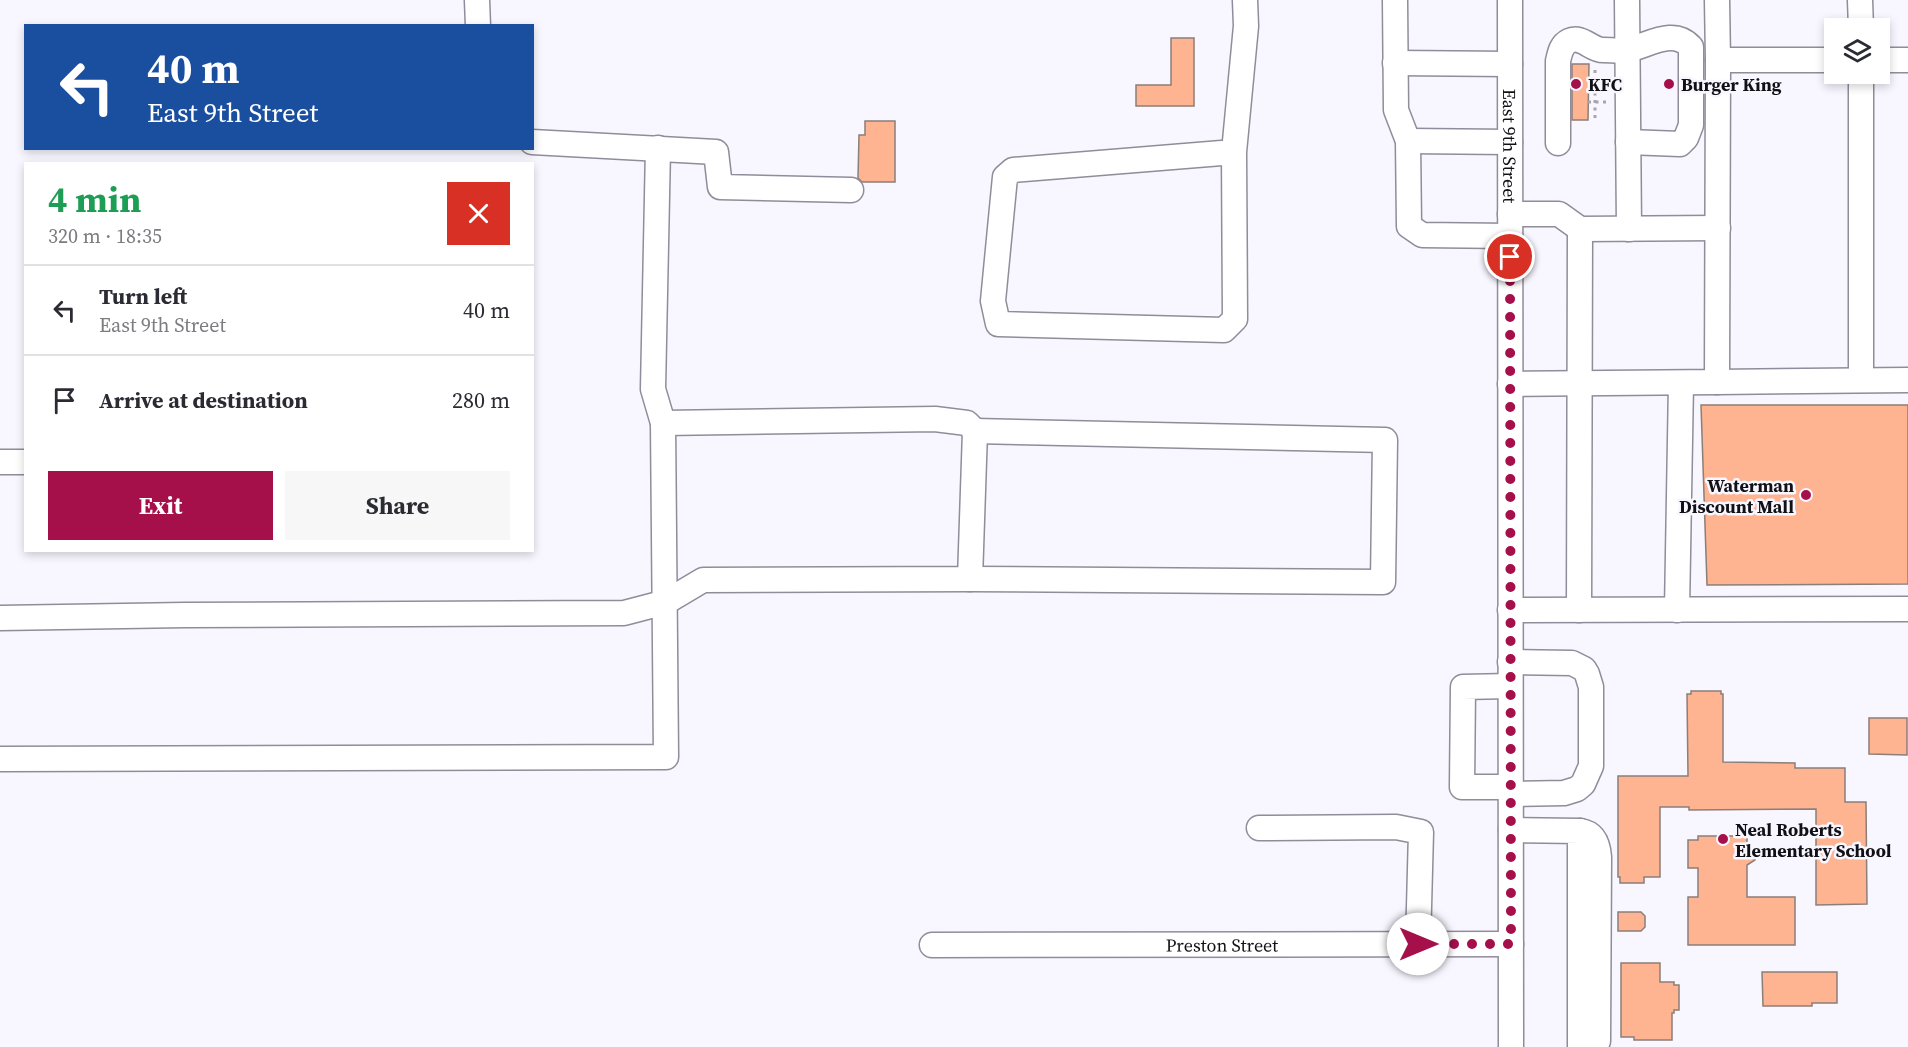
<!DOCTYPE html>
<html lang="en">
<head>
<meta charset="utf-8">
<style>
	body { margin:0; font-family:"Source Serif 4",serif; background:#f7f7f7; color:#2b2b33; height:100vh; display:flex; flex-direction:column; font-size:22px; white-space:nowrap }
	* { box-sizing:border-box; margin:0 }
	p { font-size:20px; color:#7c7c81 }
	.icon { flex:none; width:33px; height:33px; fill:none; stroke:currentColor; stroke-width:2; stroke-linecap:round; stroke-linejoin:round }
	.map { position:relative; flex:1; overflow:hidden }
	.sheet { position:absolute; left:24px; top:162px; width:510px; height:390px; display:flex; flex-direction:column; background:#fff; border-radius:0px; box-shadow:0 3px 9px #0003 }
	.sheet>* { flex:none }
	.banner { position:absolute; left:24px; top:24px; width:510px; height:126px; border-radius:0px; box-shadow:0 3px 9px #0003; background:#1a4fa0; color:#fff; overflow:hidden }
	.tools { position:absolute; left:1824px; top:18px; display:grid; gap:12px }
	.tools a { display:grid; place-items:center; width:66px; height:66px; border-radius:0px; background:#fff; box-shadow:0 3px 9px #0003; font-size:30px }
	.pin { position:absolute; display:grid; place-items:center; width:51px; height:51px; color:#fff; margin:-26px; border:3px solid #fff; border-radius:50%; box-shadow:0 2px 6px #0007 }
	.me { position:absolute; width:66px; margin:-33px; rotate:90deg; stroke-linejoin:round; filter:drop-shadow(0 0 4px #0008) }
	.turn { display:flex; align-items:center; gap:21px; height:126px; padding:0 24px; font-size:27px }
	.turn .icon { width:78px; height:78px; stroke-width:2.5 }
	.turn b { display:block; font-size:42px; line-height:51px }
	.round { display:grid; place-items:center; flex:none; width:63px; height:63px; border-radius:0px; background:#f7f7f7 }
	.overview { display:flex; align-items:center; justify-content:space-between; height:102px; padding:0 24px }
	h1 { font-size:36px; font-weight:700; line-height:45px; color:#1e9e55 }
	.cta { display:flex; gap:12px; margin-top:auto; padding:12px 24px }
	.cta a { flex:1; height:69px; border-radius:0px; background:#a50f4a; color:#fff; font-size:24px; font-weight:700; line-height:69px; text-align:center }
	.cta a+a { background:#f7f7f7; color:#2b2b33 }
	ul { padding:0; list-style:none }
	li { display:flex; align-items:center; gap:18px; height:90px; padding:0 24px; border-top:2px solid #e1e1e2 }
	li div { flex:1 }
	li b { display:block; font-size:22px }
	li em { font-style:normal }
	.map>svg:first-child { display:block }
</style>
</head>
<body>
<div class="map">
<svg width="1908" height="1047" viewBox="0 0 1908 1047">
	<rect width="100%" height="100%" fill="#f8f6ff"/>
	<g fill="#feb391" stroke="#8c7e78" stroke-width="1.5">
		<polygon points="1171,38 1194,38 1194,106 1136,106 1136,85 1171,85"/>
		<polygon points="1572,64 1589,64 1588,120 1572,120"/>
		<polygon points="865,121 895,121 895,182 862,182 858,178 859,135 865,135"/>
		<polygon points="1701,405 1908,405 1908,584 1707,585"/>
		<polygon points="1691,691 1721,691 1721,694 1723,694 1723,762 1795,763 1795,768 1845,768 1845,802 1866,802 1867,904 1816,905 1816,809 1689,810 1689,807 1660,807 1660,877 1644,877 1644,883 1620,883 1620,877 1618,877 1618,776 1688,776 1687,694 1691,694"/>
		<polygon points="1869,718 1907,718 1907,755 1869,754"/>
		<polygon points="1698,836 1747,836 1747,846 1754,849 1757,854 1755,860 1747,865 1747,897 1795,897 1795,945 1688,945 1688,897 1698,897 1698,868 1688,868 1688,840 1698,840"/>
		<polygon points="1618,912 1641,912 1645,916 1645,927 1641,931 1618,931"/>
		<polygon points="1621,963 1660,963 1660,982 1674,982 1674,985 1679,985 1679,1010 1674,1010 1674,1013 1672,1013 1672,1040 1634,1040 1634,1037 1621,1037"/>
		<polygon points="1762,972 1837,972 1837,1003 1812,1003 1812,1006 1763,1006"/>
	</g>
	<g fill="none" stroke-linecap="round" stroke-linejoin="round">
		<defs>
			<g id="minor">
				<polyline points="477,0 478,26"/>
				<polyline points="1395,0 1396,110 1408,141 1409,226 1422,235 1510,236"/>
				<path id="s1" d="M1510,0l1,1047"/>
				<polyline points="1627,0 1629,229"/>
				<polyline points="1717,0 1718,60"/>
				<polyline points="1860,0 1861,28"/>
				<polyline points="1880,60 1908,60"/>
				<polyline points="1395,63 1510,64"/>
				<polyline points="1861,74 1861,380"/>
				<polyline points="1408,141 1510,142"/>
				<polyline points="532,142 716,152 720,187 851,190"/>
				<path d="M1558,143v-82c2,-8 3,-16 11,-20 13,-6 22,9 34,9 8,0 16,1 24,0 21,-4 46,-23 64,-3v78l-5,13 -6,6 -52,-2"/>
				<polyline points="1234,152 1013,170 1005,177 993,301 998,324 1224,330 1235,319 1234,152 1246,26 1245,0"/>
				<polyline points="1510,214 1559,214 1580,229 1718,228"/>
				<polyline points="1717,382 1908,380"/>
				<polyline points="1510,384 1717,382 1718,60 1834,60"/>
				<polyline points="0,462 26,462"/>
				<polyline points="970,579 1383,582 1385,440 975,431"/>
				<polyline points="1510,610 1908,609"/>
				<polyline points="1579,610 1580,229"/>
				<polyline points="1677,610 1681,383"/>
				<polyline points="0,618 185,615 624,613 666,602 703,580 970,579 975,431 967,423 935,419 663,423"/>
				<polyline points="1510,662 1572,663 1584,669 1587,674 1591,687 1591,766 1583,784 1577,789 1564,793 1511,794"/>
				<polyline points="1510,686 1463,687 1462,787 1511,787"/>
				<polyline points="0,759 666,757 663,423 653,389 658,148"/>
				<polyline points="1259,828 1396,827 1421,832 1418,944"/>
				<polyline points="1511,830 1580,831 1580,1047"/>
				<path d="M1580,831c14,2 18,13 19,26l-1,184 -8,6"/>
				<path id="s2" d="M932,945l579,-1"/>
			</g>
		</defs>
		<use href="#minor" stroke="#908c9a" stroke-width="27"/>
		<g stroke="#a6a5ac" stroke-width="3" stroke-dasharray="3 4.5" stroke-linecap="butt">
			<polyline points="1595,70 1595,119"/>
			<polyline points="1588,102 1608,102"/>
		</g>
		<use href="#minor" stroke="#fff" stroke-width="24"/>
	</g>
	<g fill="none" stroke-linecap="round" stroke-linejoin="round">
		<polyline stroke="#a50f4a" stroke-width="10" stroke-dasharray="0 18" points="1418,944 1511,944 1510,257"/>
	</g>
	<g fill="#a50f4a" stroke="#f8f6ff" stroke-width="2">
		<circle cx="1576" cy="84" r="6"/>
		<circle cx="1669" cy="84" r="6"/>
		<circle cx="1806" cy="495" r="6"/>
		<circle cx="1723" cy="839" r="6"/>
	</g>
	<g text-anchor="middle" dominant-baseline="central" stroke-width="5" stroke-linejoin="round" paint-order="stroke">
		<g font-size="18" font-weight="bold" fill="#111015" stroke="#f8f6ff" text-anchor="start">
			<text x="1588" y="84">KFC</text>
			<text x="1681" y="84">Burger King</text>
			<text x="1794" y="485" text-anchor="end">Waterman<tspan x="1794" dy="21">Discount Mall</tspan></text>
			<text x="1735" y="829">Neal Roberts<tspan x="1735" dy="21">Elementary School</tspan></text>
		</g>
		<g font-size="18" fill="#111015" stroke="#f8f6ff">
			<text stroke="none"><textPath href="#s1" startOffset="146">East 9th Street</textPath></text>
			<text stroke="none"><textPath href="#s2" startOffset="290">Preston Street</textPath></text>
		</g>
	</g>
</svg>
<div class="tools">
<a><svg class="icon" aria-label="layers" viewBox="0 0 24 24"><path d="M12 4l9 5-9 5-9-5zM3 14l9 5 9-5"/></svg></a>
</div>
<div class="pin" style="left:1510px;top:257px;background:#d93025"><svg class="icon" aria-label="arrive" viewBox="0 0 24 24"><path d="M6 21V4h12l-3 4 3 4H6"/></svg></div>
<svg class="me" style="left:1418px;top:944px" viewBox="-20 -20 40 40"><circle r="19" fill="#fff"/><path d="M0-13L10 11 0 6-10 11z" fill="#a50f4a"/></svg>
<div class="banner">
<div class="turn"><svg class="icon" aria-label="left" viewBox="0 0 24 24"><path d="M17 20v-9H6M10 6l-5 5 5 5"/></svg><div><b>40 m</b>East 9th Street</div></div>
</div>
<section class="sheet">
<div class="overview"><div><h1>4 min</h1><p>320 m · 18:35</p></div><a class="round" style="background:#d93025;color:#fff"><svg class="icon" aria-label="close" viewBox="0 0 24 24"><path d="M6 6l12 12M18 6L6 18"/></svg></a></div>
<ul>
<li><svg class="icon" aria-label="left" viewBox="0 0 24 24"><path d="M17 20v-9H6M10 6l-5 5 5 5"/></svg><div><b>Turn left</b><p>East 9th Street</p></div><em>40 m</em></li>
<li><svg class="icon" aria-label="arrive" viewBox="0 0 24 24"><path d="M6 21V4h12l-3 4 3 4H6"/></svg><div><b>Arrive at destination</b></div><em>280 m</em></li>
</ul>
<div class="cta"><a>Exit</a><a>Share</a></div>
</section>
</div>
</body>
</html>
